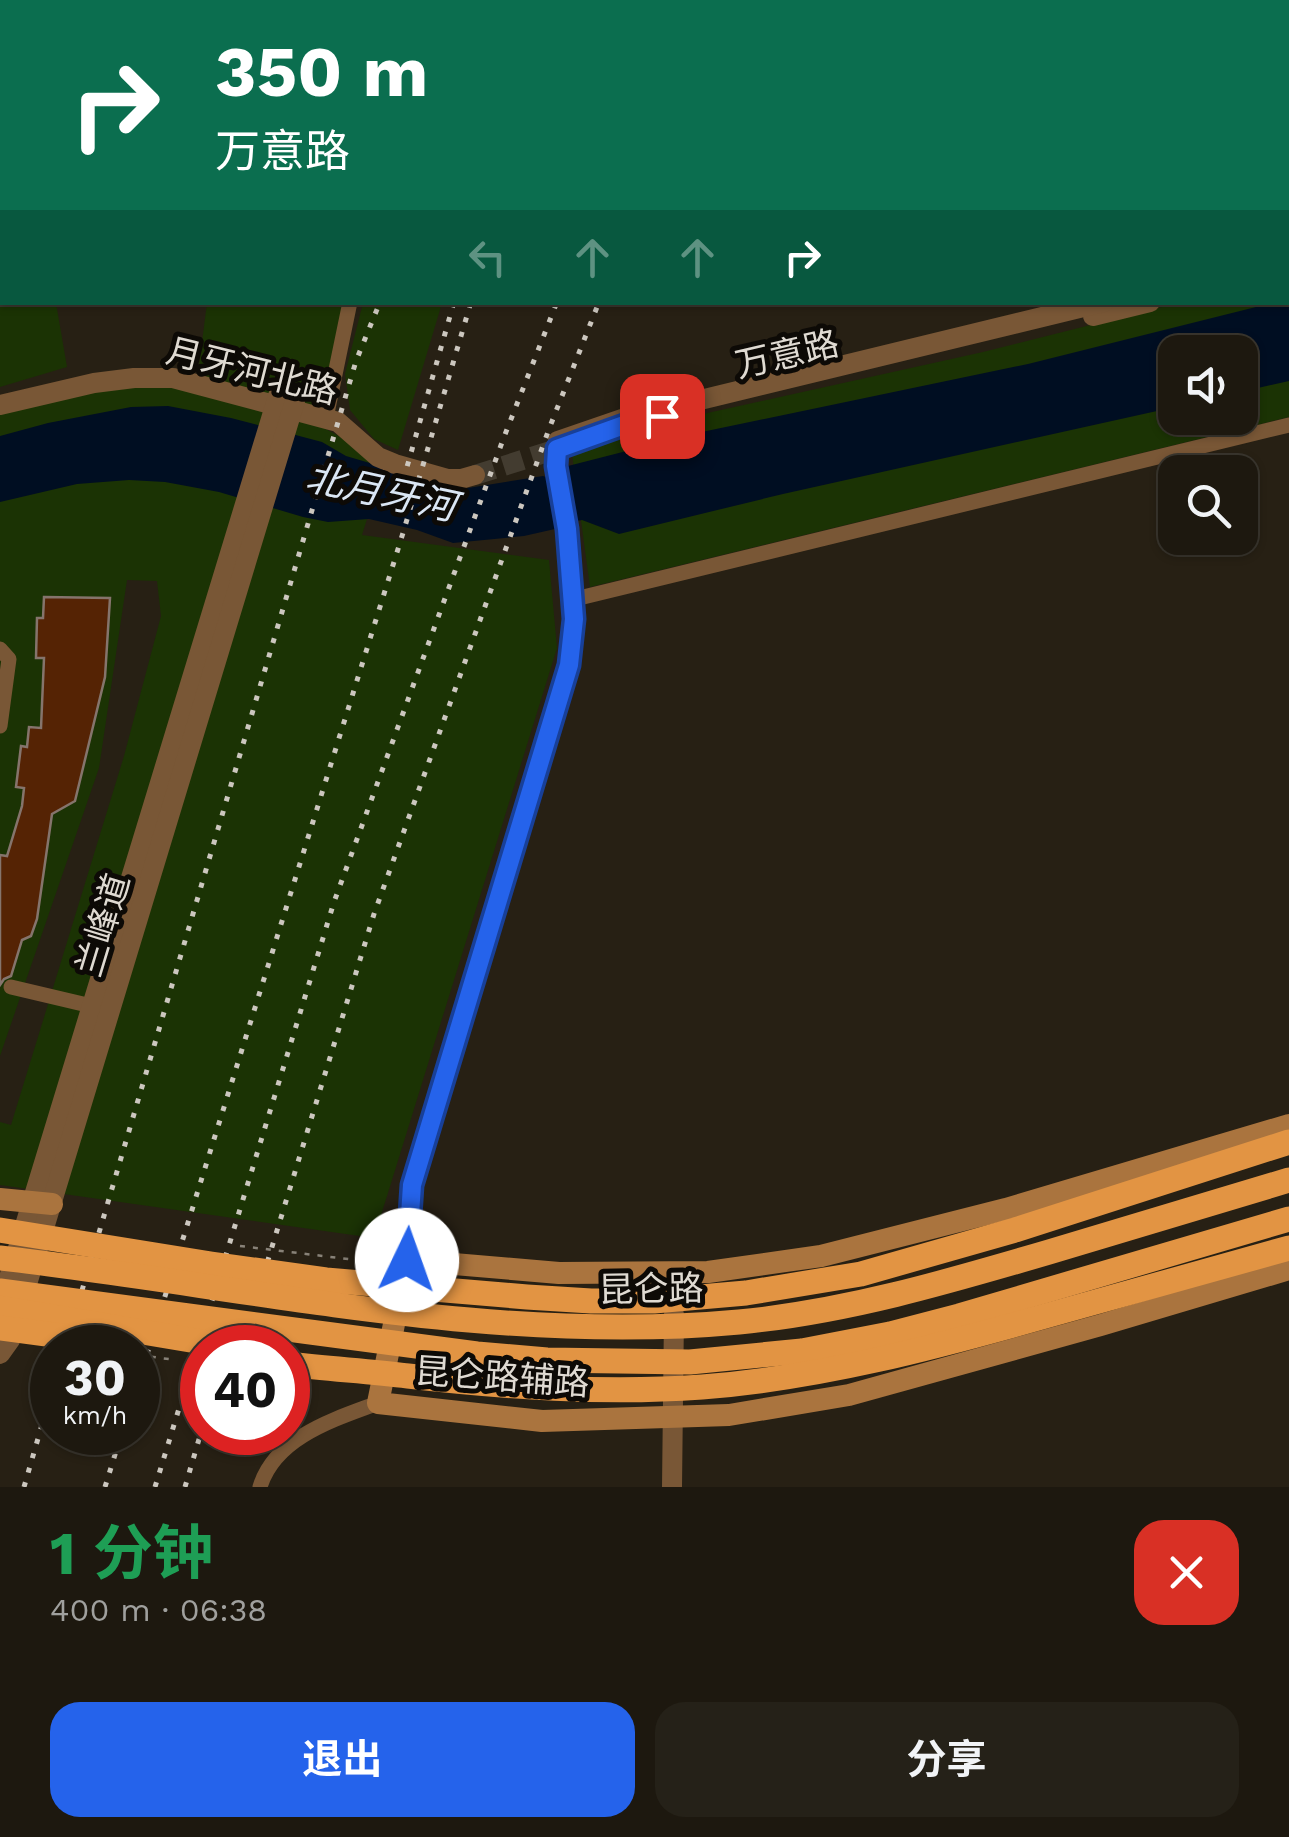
<!DOCTYPE html>
<html lang="zh">
<head>
<meta charset="utf-8">
<style>
	body { margin:0; font-family:"Work Sans","Noto Sans SC",sans-serif; background:#252118; color:#f1f3f6; height:100vh; display:flex; flex-direction:column; font-size:38px; white-space:nowrap }
	* { box-sizing:border-box; margin:0 }
	p { font-size:32px; color:#a0a09e }
	.icon { flex:none; width:55px; height:55px; fill:none; stroke:currentColor; stroke-width:2; stroke-linecap:round; stroke-linejoin:round }
	.map { position:relative; height:1487px; overflow:hidden }
	.drawer { display:flex; flex-direction:column; background:#1d180f; flex:1 }
	.drawer>* { flex:none }
	.guide { position:absolute; left:0px; top:0px; width:1290px; height:305px; box-shadow:0 2px 8px #0004,0 0 0 2px #3b372f; background:#0b6e4f; color:#fff; overflow:hidden }
	.fabs { position:absolute; left:1158px; top:335px; display:grid; gap:20px }
	.fabs a { display:grid; place-items:center; width:100px; height:100px; border-radius:20px; background:#1d180f; box-shadow:0 2px 8px #0004,0 0 0 2px #3b372f; font-size:50px }
	.speed { position:absolute; left:30px; top:1325px; display:flex; gap:20px; font-size:50px; font-weight:700; text-align:center }
	.speed>* { display:grid; place-content:center; width:130px; height:130px; border-radius:50%; background:#1d180f; box-shadow:0 2px 8px #0004,0 0 0 2px #3b372f; line-height:1 }
	.speed small { font-size:25px; font-weight:400 }
	.speed .limit { border:15px solid #d22; background:#fff; color:#111 }
	.pin { position:absolute; display:grid; place-items:center; width:85px; height:85px; color:#fff; margin:-42px; border-radius:20px; box-shadow:0 5px 15px #0006 }
	.me { position:absolute; width:110px; margin:-55px; rotate:3deg; stroke-linejoin:round; filter:drop-shadow(0 0 8px #0008) }
	.turn { display:flex; align-items:center; gap:35px; height:210px; padding:0 50px; font-size:45px }
	.turn .icon { width:130px; height:130px; stroke-width:2.5 }
	.turn b { display:block; font-size:70px; line-height:85px }
	.lanes { display:flex; align-items:center; height:95px; padding:0 50px; background:#0003; justify-content:center; gap:50px; direction:ltr }
	.lanes .off { opacity:.35 }
	.round { display:grid; place-items:center; flex:none; width:105px; height:105px; border-radius:30px; background:#252118 }
	.head { display:flex; align-items:center; justify-content:space-between; height:170px; padding:0 50px }
	h1 { font-size:60px; font-weight:700; line-height:75px; color:#1e9e55 }
	.action { display:flex; gap:20px; margin-top:auto; padding:20px 50px }
	.action a { flex:1; height:115px; border-radius:30px; background:#2563eb; color:#fff; font-size:40px; font-weight:700; line-height:115px; text-align:center }
	.action a+a { background:#252118; color:#f1f3f6 }
	.map>svg:first-child { display:block }
</style>
</head>
<body>
<div class="map">
<svg width="1289" height="1487" viewBox="0 0 1289 1487">
	<rect width="100%" height="100%" fill="#272014"/>
	<g fill="#1b3304" fill-rule="evenodd">
		<polygon points="0,65 2,67 2,302 56,303 67,367 0,387"/>
		<path d="M1289,277v140l-699,170 -18,-133 54,-23 357,-79 195,-49 110,-1zM1175,352h65v66h-65z"/>
		<polygon points="207,303 347,303 324,428 357,446 384,465 362,535 549,560 557,648 374,1238 0,1185 0,1122 11,1125 124,756 161,616 157,581 127,580 99,768 0,1056 0,410 159,381 196,389"/>
		<polygon points="363,303 442,303 398,450 374,439 350,410 345,374"/>
	</g>
	<polygon fill="#000e22" points="1289,298 1289,381 1240,392 1240,352 1175,352 1175,407 783,494 619,534 582,520 560,524 555,529 524,536 453,543 417,530 369,519 328,522 303,517 219,492 165,482 129,480 77,484 0,502 0,436 48,423 131,407 168,406 231,418 322,442 346,456 451,487 462,489 543,476 567,484 568,466 697,433 1028,364 1272,303 1288,302"/>
	<polygon fill="#552304" stroke="#85746c" stroke-width="2.5" points="44,597 110,598 105,677 75,801 52,814 37,919 31,936 22,940 11,976 4,979 0,985 0,855 7,856 22,806 24,788 16,787 21,746 27,747 29,727 41,728 44,658 36,658 37,618 43,618"/>
	<g fill="none" stroke-linecap="round" stroke-linejoin="round">
		<polyline stroke="#433c30" stroke-width="20" stroke-dasharray="20 10" stroke-linecap="butt" points="475,475 557,449"/>
		<g stroke="#795736" stroke-width="15">
			<polyline points="403,0 404,2"/>
			<polyline points="997,2 997,0"/>
			<polyline points="1288,59 1289,59"/>
			<polyline points="326,418 350,302"/>
			<polyline points="571,600 1289,425"/>
			<polyline points="0,649 9,659 0,726"/>
			<polyline points="11,987 100,1008"/>
			<path d="M260,1487c15,-50 75,-68 118,-84"/>
		</g>
		<g stroke="#795736" stroke-width="20">
			<polyline points="1288,260 1289,260"/>
			<polyline points="1093,316 1150,302"/>
			<polyline points="0,405 94,383 134,378 173,378 338,422 378,457 395,464 448,479 461,479 475,475"/>
			<polyline points="407,1260 411,1185 569,665 574,619 567,529 556,465 558,441 622,419 1104,302"/>
			<polyline points="1,1304 278,396"/>
			<polyline points="0,1354 10,1340 295,401"/>
			<polyline points="672,1487 674,1314"/>
		</g>
		<g stroke="#aa743e" stroke-width="22">
			<polyline points="1289,1125 1006,1209 821,1256 708,1272 559,1273 407,1260 378,1403 542,1421 729,1415 849,1395 1101,1325 1289,1269"/>
			<polyline points="0,1199 52,1204"/>
		</g>
		<g stroke="#ccc7bf" stroke-width="5" stroke-dasharray="5 10" stroke-linecap="butt">
			<polyline points="185,2 186,0"/>
			<polyline points="522,2 523,0"/>
			<polyline points="540,2 541,0"/>
			<polyline points="559,2 559,0"/>
			<polyline points="678,2 679,0"/>
			<polyline points="696,2 697,0"/>
			<polyline points="722,2 723,0"/>
			<polyline points="0,253 2,250"/>
			<polyline points="399,495 454,302"/>
			<polyline points="65,1348 356,361 380,302"/>
			<polyline points="241,1348 374,914 549,429 599,302"/>
			<polyline points="138,1383 403,533 471,302"/>
			<polyline points="24,1487 52,1390"/>
			<polyline points="105,1487 122,1432"/>
			<polyline points="155,1487 334,902 504,437 557,302"/>
			<polyline points="185,1487 202,1429"/>
		</g>
		<g stroke="#888278" stroke-width="2.5" stroke-dasharray="5 8" stroke-linecap="butt">
			<polyline points="240,1246 356,1260"/>
			<polyline points="138,1355 176,1360"/>
		</g>
		<g stroke="#e29443" stroke-width="25">
			<polyline points="0,1230 211,1264 326,1280 527,1297 591,1301 654,1301 746,1293 861,1274 1015,1230 1289,1142"/>
			<path d="M0,1258c245,28 491,87 739,64 106,-10 208,-40 310,-70 80,-24 160,-48 240,-72"/>
			<polyline points="0,1291 477,1354 547,1360 690,1362 802,1351 890,1334 959,1316 1289,1219"/>
			<polyline points="0,1308 238,1348"/>
			<polyline points="0,1328 84,1339"/>
			<path d="M288,1364c40,5 80,7 120,12 97,11 196,18 294,11 118,-9 234,-40 347,-72 80,-22 160,-45 240,-67"/>
		</g>
	</g>
	<g fill="none" stroke-linecap="round" stroke-linejoin="round">
		<defs>
			<polyline id="route" points="407,1260 412,1185 569,665 574,619 567,529 556,466 557,449 624,425 662,416"/>
		</defs>
		<use href="#route" stroke="#184099" stroke-width="25"/>
		<use href="#route" stroke="#2563eb" stroke-width="18"/>
	</g>
	<g text-anchor="middle" dominant-baseline="central" stroke-width="10" stroke-linejoin="round" paint-order="stroke">
		<g font-size="35" fill="#dfdad2" stroke="#0d0a06">
			<text transform="translate(787 354) rotate(-13)">万意路</text>
			<text transform="translate(252 371) rotate(14)">月牙河北路</text>
			<text transform="translate(103 925) rotate(-73)">兰峰道</text>
			<text transform="translate(651 1289) rotate(-1)">昆仑路</text>
			<text transform="translate(502 1377) rotate(4)">昆仑路辅路</text>
		</g>
		<g font-size="38" font-style="italic" fill="#dae6f4" stroke="#0d0a06">
			<text transform="translate(381 492) rotate(12)">北月牙河</text>
		</g>
	</g>
</svg>
<div class="fabs">
<a><svg class="icon" aria-label="sound" viewBox="0 0 24 24"><path d="M4 9h4l5-4v14l-5-4H4zM17 9q2 3 0 6"/></svg></a>
<a><svg class="icon" aria-label="search" viewBox="0 0 24 24"><circle cx="10" cy="10" r="6"/><path d="M15 15l6 6"/></svg></a>
</div>
<div class="speed"><div>30<small>km/h</small></div><div class="limit">40</div></div>
<div class="pin" style="left:662px;top:416px;background:#d93025"><svg class="icon" aria-label="arrive" viewBox="0 0 24 24"><path d="M6 21V4h12l-3 4 3 4H6"/></svg></div>
<svg class="me" style="left:407px;top:1260px" viewBox="-20 -20 40 40"><circle r="19" fill="#fff"/><path d="M0-13L10 11 0 6-10 11z" fill="#2563eb"/></svg>
<div class="guide">
<div class="turn"><svg class="icon" aria-label="right" viewBox="0 0 24 24"><path d="M7 20v-9h11M14 6l5 5-5 5"/></svg><div><b>350 m</b>万意路</div></div>
<div class="lanes"><svg class="icon off" aria-label="left" viewBox="0 0 24 24"><path d="M17 20v-9H6M10 6l-5 5 5 5"/></svg><svg class="icon off" aria-label="ahead" viewBox="0 0 24 24"><path d="M12 20V5M6 11l6-6 6 6"/></svg><svg class="icon off" aria-label="ahead" viewBox="0 0 24 24"><path d="M12 20V5M6 11l6-6 6 6"/></svg><svg class="icon" aria-label="right" viewBox="0 0 24 24"><path d="M7 20v-9h11M14 6l5 5-5 5"/></svg></div>
</div>
</div>
<section class="drawer">
<div class="head"><div><h1>1 分钟</h1><p>400 m · 06:38</p></div><a class="round" style="background:#d93025;color:#fff"><svg class="icon" aria-label="close" viewBox="0 0 24 24"><path d="M6 6l12 12M18 6L6 18"/></svg></a></div>
<div class="action"><a>退出</a><a>分享</a></div>
</section>
</body>
</html>
